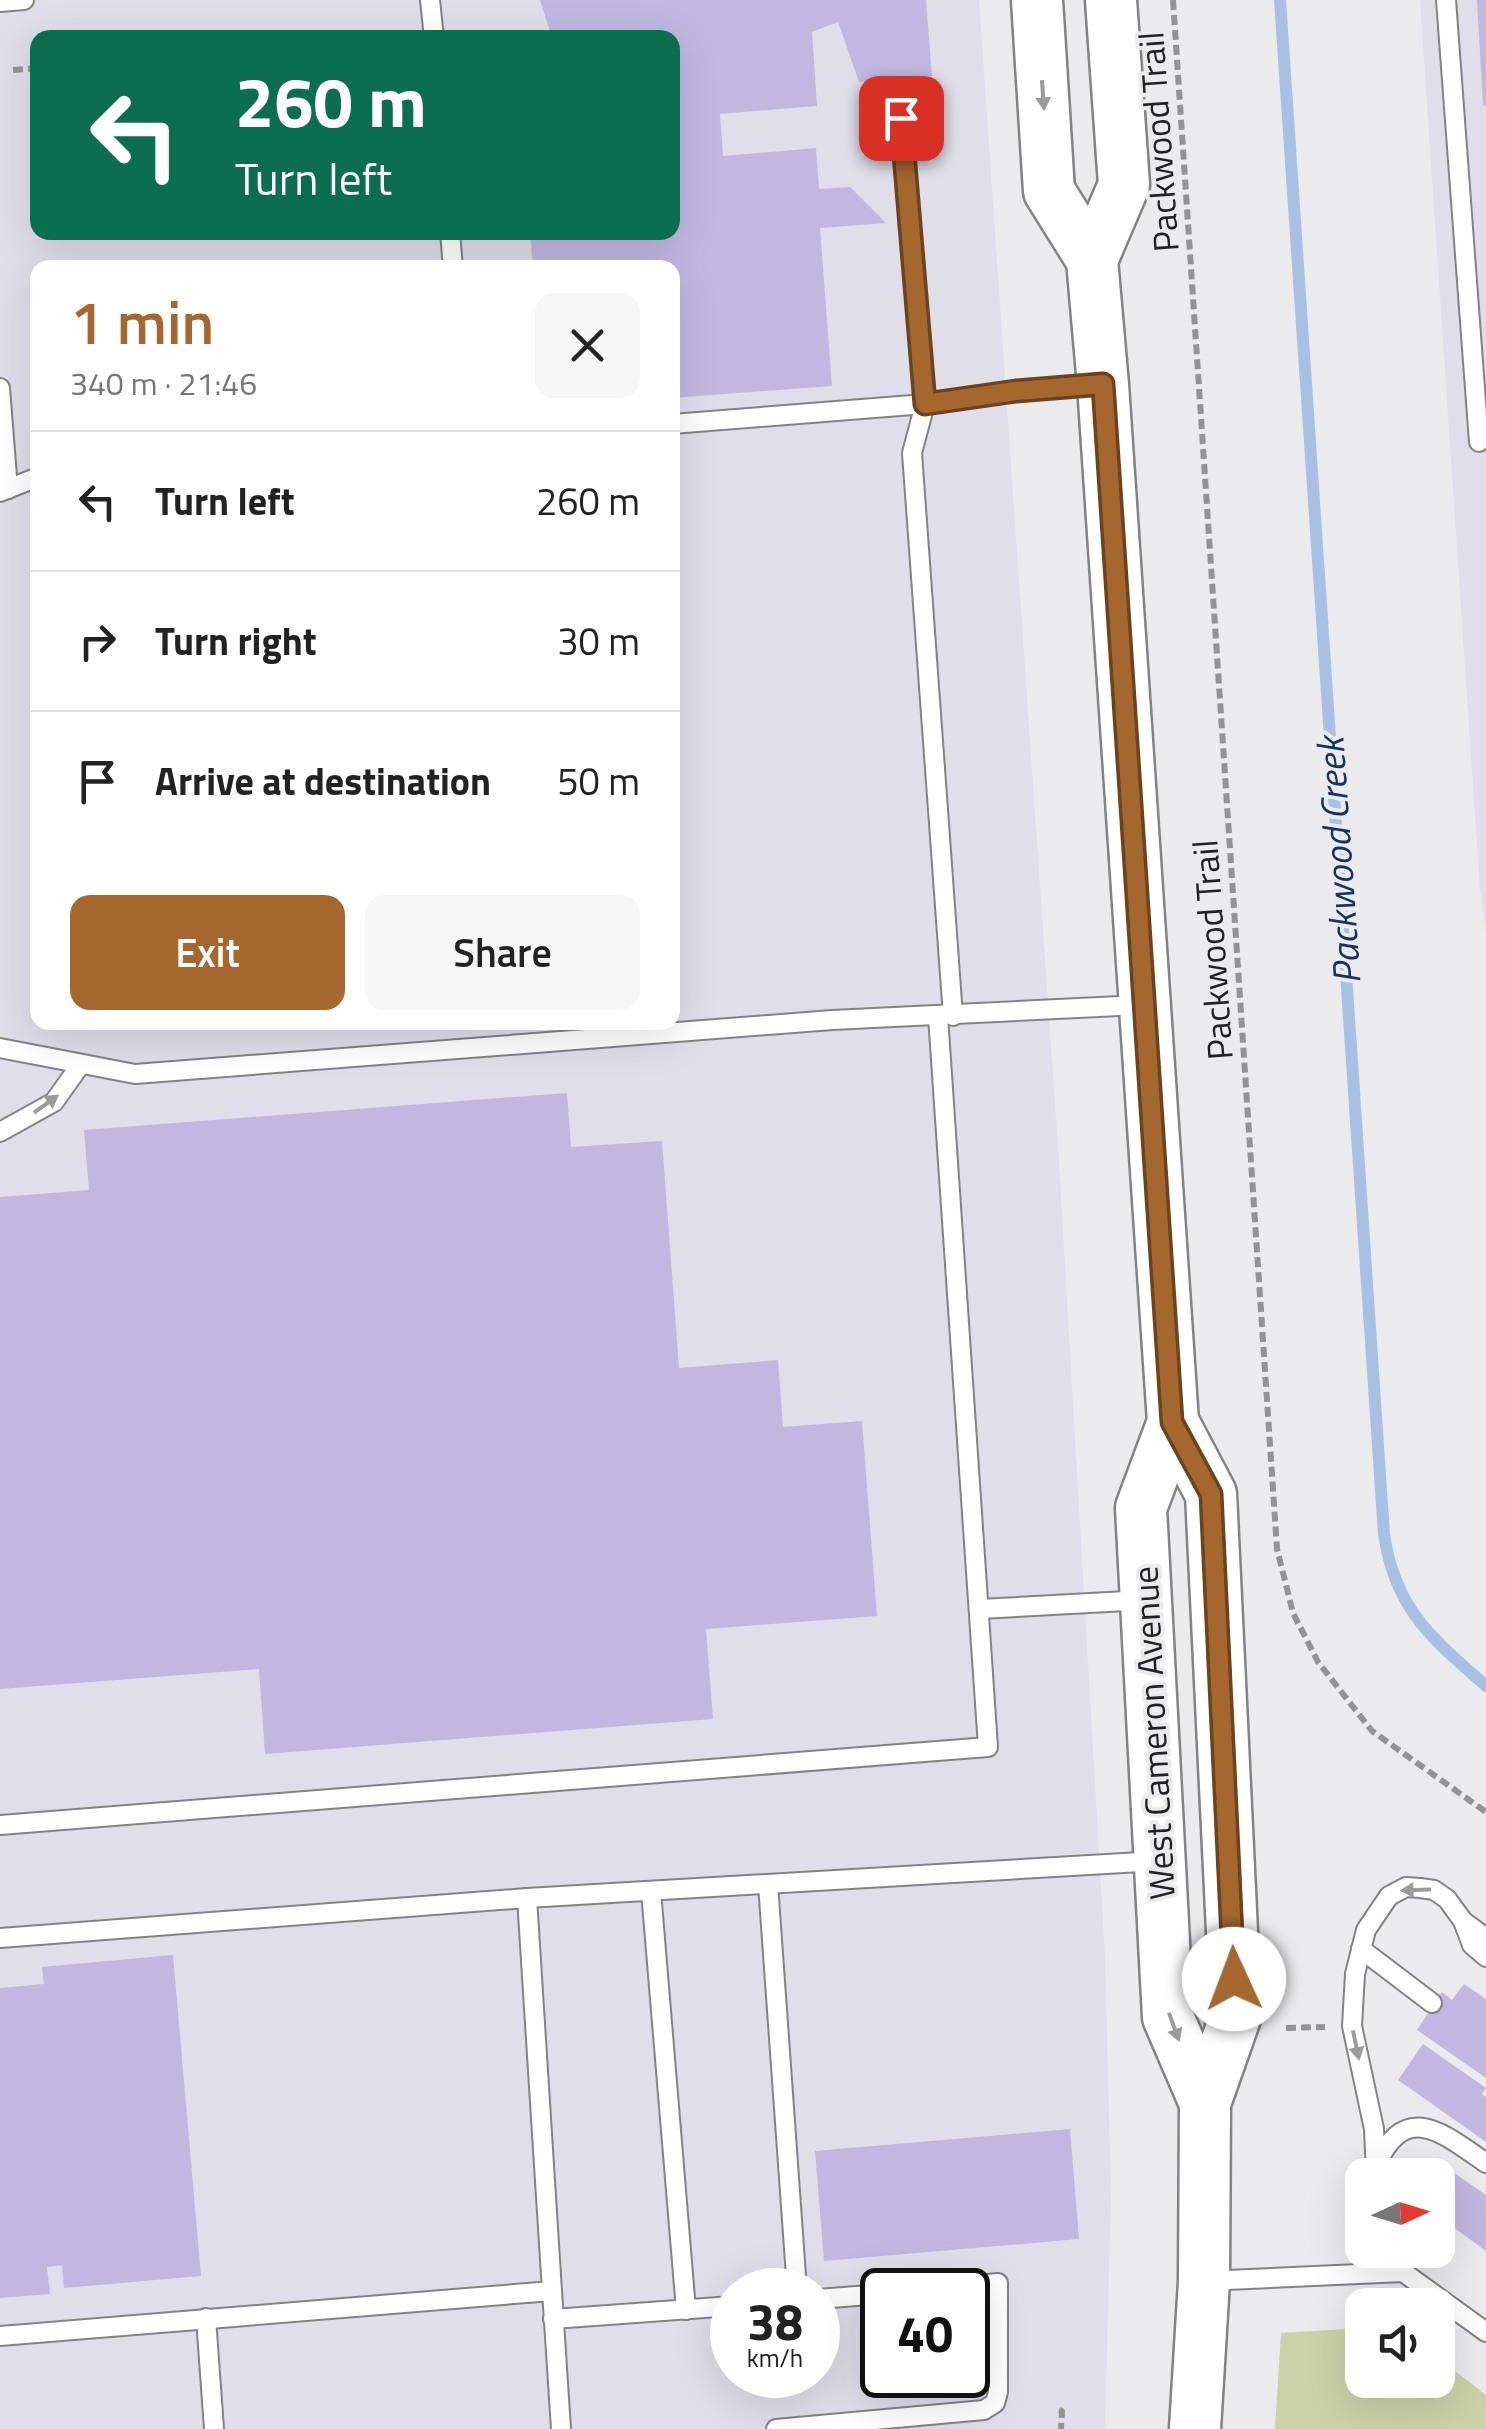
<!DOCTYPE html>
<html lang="en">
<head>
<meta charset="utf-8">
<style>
	body { margin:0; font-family:"Titillium Web",sans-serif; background:#f6f6f6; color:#222; height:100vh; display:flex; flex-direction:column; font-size:38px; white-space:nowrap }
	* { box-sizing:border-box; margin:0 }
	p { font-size:32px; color:#767676 }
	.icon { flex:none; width:55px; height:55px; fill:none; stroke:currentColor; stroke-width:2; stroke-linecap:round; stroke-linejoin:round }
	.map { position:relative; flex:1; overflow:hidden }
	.side { position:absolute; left:30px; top:260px; width:650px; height:770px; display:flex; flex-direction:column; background:#fff; border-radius:20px; box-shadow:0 10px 40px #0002 }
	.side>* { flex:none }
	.guide { position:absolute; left:30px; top:30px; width:650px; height:210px; border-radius:20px; box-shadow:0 10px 40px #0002; background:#0b6e4f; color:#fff; overflow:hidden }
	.needle { width:65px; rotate:86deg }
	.buttons { position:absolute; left:1345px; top:2158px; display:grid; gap:20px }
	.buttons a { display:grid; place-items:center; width:110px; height:110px; border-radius:20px; background:#fff; box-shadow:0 10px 40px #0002; font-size:50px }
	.speed { position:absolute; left:710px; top:2268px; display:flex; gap:20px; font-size:50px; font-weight:700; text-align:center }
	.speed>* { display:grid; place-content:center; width:130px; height:130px; border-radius:50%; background:#fff; box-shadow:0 10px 40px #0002; line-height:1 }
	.speed small { font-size:25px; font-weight:400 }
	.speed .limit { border:5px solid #111; border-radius:15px; background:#fff; color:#111 }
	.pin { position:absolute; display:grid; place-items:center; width:85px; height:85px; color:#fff; margin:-42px; border-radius:20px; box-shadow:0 5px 15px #0006 }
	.me { position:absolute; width:110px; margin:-55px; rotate:358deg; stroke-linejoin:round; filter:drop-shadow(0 0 8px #0008) }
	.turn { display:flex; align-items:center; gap:35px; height:210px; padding:0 40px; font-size:45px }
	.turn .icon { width:130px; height:130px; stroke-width:2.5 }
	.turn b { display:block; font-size:70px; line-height:85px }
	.round { display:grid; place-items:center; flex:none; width:105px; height:105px; border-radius:20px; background:#f6f6f6 }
	.headline { display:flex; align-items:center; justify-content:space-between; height:170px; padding:0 40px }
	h1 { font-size:60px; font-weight:600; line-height:75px; color:#a5672d }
	.action { display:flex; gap:20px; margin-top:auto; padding:20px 40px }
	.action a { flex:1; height:115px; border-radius:20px; background:#a5672d; color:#fff; font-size:40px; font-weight:600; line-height:115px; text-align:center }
	.action a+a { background:#f6f6f6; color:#222 }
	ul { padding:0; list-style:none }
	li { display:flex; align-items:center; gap:30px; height:140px; padding:0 40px; border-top:2px solid #e0e0e0 }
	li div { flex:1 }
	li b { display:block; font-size:38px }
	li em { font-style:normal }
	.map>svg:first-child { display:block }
</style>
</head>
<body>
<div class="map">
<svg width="1486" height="2429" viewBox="0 0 1486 2429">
	<rect width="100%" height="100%" fill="#ebebee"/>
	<g fill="#e0dee9" fill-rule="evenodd">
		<path d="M0,0h979l80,1162 46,795 6,237 -6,235h-1105zM38,38h634v194h-634zM38,268h634v754h-634zM732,2290h86v85h-86zM882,2290h86v85h-86z"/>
		<polygon points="1420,0 1486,0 1486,932 1480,889"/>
	</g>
	<polygon fill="#cbd1aa" points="1362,2328 1362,2380 1438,2380 1438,2358 1486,2395 1486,2429 1275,2429 1281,2333"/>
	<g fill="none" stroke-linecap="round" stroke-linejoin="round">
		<path stroke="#a7c0e3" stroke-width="12" d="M1280,0l104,1534c11,76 48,104 102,152"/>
	</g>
	<g fill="#c0b8e0">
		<polygon points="540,0 926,0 932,76 859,82 838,22 812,32 817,106 720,114 723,156 816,148 819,189 850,187 886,223 820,228 832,386 672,398 672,268 533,268 530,232 672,232 672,38 552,38"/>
		<polygon points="1477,0 1486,0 1486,105 1483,105"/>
		<polygon points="567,1093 571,1147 662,1141 679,1368 778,1360 783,1427 862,1421 877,1616 706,1629 713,1719 265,1754 259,1669 0,1689 0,1197 89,1190 84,1130"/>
		<polygon points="173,1955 201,2276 64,2288 62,2265 47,2267 50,2294 0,2298 0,1988 44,1984 42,1967"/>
		<polygon points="1464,1984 1486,1999 1486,2078 1417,2030 1442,1992 1452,2000"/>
		<polygon points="1423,2044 1486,2088 1482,2094 1486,2097 1486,2142 1398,2080"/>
		<polygon points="1070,2129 1079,2239 824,2261 815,2151"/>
		<polygon points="1437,2161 1486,2195 1486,2251 1438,2216 1438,2175 1427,2175"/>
	</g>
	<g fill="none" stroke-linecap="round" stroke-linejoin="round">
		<defs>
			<g id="lane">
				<polyline points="430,0 434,38"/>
				<polyline points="1446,0 1479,442"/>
				<polyline points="0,2 24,0"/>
				<polyline points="901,118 925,404 912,453 953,1016"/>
				<polyline points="450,232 453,268"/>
				<polyline points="0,388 8,489"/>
				<polyline points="672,424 925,404 1016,391 1100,385"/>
				<polyline points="0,492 38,477"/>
				<polyline points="0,1048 135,1074 832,1020 1140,1005"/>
				<polyline points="0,1132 54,1102 81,1064"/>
				<polyline points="980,1609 1145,1600"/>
				<polyline points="0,1825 988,1747 938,1016"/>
				<polyline points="768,1884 797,2290"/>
				<polyline points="651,1891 686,2310"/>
				<polyline points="1463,1921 1472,1945 1486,1957"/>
				<polyline points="0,1938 527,1898"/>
				<polyline points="1361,1949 1432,2003"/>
				<path d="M1376,2166c29,-67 68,-32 110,-3"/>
				<polyline points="1376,2175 1374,2129 1352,2026 1355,1974 1366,1930 1389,1896 1406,1887 1420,1888 1434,1890 1447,1899 1463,1921 1486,1938"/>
				<polyline points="1379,2250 1380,2273"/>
				<polyline points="1205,2281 1403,2272 1486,2332"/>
				<polyline points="552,2291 561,2429"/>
				<polyline points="818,2299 882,2294"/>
				<polyline points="206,2318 214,2429"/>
				<polyline points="553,2319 732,2306"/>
				<polyline points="0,2336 552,2291 527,1898 1158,1861"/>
				<polyline points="776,2429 984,2410 995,2403 998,2392 998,2283 928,2290"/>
			</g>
			<g id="secondary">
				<polyline points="1037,0 1049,191 1092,260 1103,385 1173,1422 1141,1508 1168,2017 1205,2103"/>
				<polyline points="1092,260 1124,185 1111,0"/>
				<polyline points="1173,1422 1211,1494 1236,2015 1205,2103 1204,2281 1195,2429"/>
			</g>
		</defs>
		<use href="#lane" stroke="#838386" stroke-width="22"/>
		<use href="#secondary" stroke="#838386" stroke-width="55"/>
		<g stroke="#939395" stroke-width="6" stroke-dasharray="10 5" stroke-linecap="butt">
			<polyline points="1173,0 1277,1549 1293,1613 1318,1662 1372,1731 1486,1812"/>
			<polyline points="13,70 38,68"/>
			<polyline points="1286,2028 1325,2027"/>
			<polyline points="864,2331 869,2391"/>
			<polyline points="1059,2410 1062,2411 1061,2429"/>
		</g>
		<use href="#lane" stroke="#fff" stroke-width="18"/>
		<use href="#secondary" stroke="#fff" stroke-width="50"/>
	</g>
	<defs><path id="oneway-solid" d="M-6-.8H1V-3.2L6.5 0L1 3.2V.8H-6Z" transform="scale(2.5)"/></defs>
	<g fill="#9b9b9c">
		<use href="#oneway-solid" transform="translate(1043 95) rotate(86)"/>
		<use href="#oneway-solid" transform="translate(46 1104) rotate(-36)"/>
		<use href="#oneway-solid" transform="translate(1416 1890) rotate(178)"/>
		<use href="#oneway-solid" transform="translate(1174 2027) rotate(70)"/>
		<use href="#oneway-solid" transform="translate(1356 2045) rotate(78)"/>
	</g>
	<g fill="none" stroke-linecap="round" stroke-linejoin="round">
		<defs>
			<polyline id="route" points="901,118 925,404 1016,391 1103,384 1172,1422 1211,1494 1234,1979"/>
		</defs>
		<use href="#route" stroke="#6b431d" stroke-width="25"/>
		<use href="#route" stroke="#a5672d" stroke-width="18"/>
	</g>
	<g text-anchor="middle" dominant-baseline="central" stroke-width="8" stroke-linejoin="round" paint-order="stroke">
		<g font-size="35" fill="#212122" stroke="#ebebee">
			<text transform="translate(1158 142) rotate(-94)">Packwood Trail</text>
			<text transform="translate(1212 950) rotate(-94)">Packwood Trail</text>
			<text transform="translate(1153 1733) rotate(-93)">West Cameron Avenue</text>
		</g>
		<g font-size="38" font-style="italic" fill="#143460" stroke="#ebebee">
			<text transform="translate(1338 861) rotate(-94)">Packwood Creek</text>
		</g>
	</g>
</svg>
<div class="buttons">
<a><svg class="needle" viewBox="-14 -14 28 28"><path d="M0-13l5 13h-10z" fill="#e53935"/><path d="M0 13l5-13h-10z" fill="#767676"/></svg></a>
<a><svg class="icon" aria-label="sound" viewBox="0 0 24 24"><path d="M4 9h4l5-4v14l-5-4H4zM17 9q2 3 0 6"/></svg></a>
</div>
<div class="speed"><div>38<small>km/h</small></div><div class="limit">40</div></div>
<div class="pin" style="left:901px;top:118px;background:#d93025"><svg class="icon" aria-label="arrive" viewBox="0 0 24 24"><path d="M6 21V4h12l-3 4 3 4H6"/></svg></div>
<svg class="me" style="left:1234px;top:1979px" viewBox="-20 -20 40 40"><circle r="19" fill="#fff"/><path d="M0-13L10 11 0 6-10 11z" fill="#a5672d"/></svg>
<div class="guide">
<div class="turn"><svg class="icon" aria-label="left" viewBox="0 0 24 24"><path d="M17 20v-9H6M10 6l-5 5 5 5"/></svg><div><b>260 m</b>Turn left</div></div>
</div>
<section class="side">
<div class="headline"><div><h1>1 min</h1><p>340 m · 21:46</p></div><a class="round"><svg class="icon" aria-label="close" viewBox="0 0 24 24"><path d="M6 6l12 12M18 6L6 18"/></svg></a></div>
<ul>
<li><svg class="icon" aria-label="left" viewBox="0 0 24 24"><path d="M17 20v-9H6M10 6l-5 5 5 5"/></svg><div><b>Turn left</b></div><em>260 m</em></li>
<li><svg class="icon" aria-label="right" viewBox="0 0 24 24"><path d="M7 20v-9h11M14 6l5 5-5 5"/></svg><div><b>Turn right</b></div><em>30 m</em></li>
<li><svg class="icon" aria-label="arrive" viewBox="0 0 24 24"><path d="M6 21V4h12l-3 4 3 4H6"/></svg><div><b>Arrive at destination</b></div><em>50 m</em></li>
</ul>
<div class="action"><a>Exit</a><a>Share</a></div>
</section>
</div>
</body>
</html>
